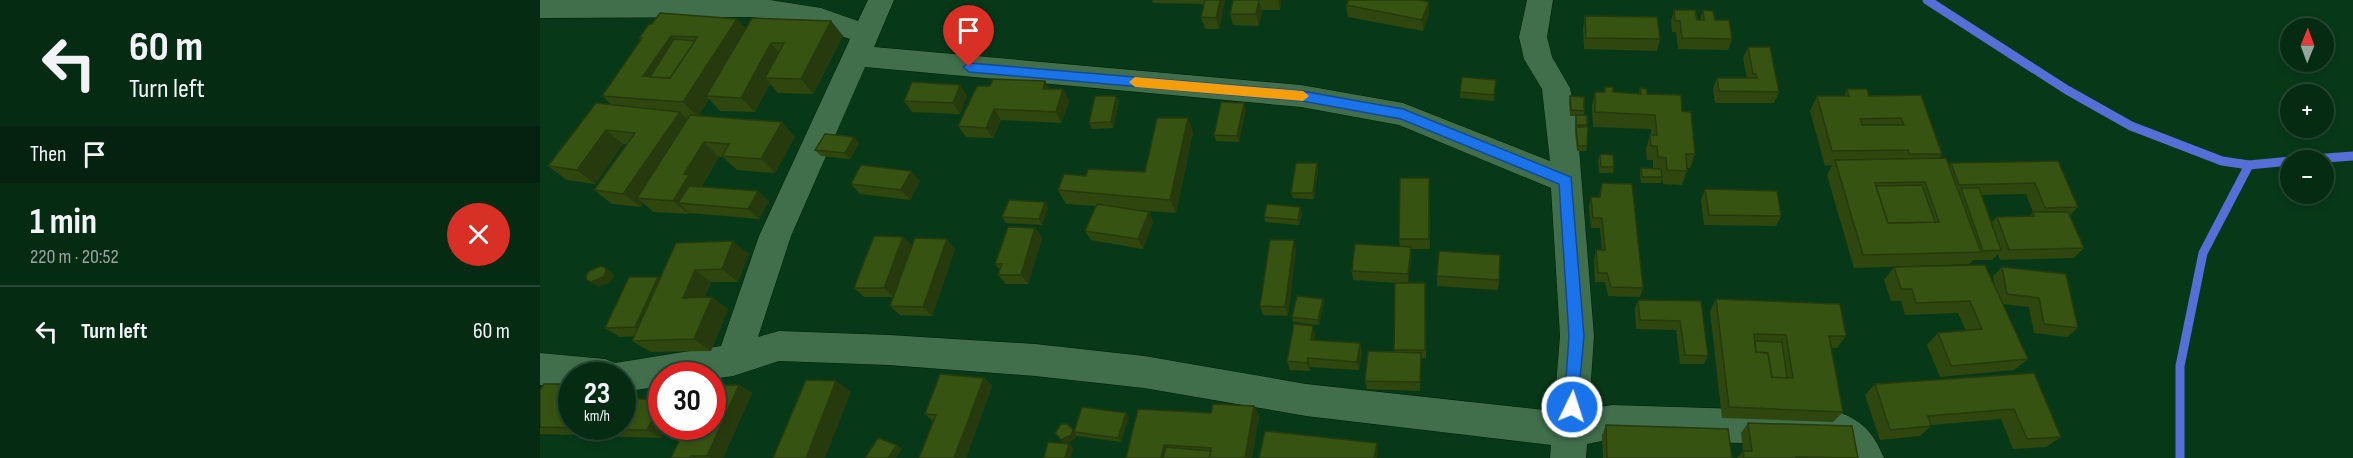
<!DOCTYPE html>
<html lang="en">
<head>
<meta charset="utf-8">
<style>
	body { margin:0; font-family:"Sofia Sans Condensed",sans-serif; background:#0e331c; color:#f1f3f6; height:100vh; display:flex; flex-direction:column; font-size:22px; white-space:nowrap }
	* { box-sizing:border-box; margin:0 }
	p { font-size:20px; color:#97a7a0 }
	.icon { flex:none; width:33px; height:33px; fill:none; stroke:currentColor; stroke-width:2; stroke-linecap:round; stroke-linejoin:round }
	.map { position:relative; flex:1; overflow:hidden }
	.side { display:flex; flex-direction:column; background:#052b13; width:540px }
	.side>* { flex:none }
	.banner { background:#052b13; color:#f1f3f6; overflow:hidden }
	.needle { width:39px; rotate:1deg }
	.tools { position:absolute; left:1740px; top:18px; display:grid; gap:12px }
	.tools a { display:grid; place-items:center; width:54px; height:54px; border-radius:50%; background:#052b13; box-shadow:0 3px 9px #0003,0 0 0 2px #264733; font-size:30px }
	.speed { position:absolute; left:18px; top:362px; display:flex; gap:12px; font-size:30px; font-weight:700; text-align:center }
	.speed>* { display:grid; place-content:center; width:78px; height:78px; border-radius:50%; background:#052b13; box-shadow:0 3px 9px #0003,0 0 0 2px #264733; line-height:1 }
	.speed small { font-size:15px; font-weight:400 }
	.speed .limit { border:9px solid #d22; background:#fff; color:#111 }
	.pin { position:absolute; display:grid; place-items:center; width:51px; height:51px; color:#fff; margin:-62px -26px; border-radius:50% 50% 50% 0; rotate:-45deg; box-shadow:0 0 6px #0007 }
	.pin .icon { rotate:45deg }
	.me { position:absolute; width:66px; margin:-33px; rotate:4deg; stroke-linejoin:round; filter:drop-shadow(0 0 4px #0008) }
	.turn { display:flex; align-items:center; gap:21px; height:126px; padding:0 30px; font-size:27px }
	.turn .icon { width:78px; height:78px; stroke-width:2.5 }
	.turn b { display:block; font-size:42px; line-height:51px }
	.then { display:flex; align-items:center; height:57px; padding:0 30px; background:#0003; gap:12px; font-size:22px }
	.round { display:grid; place-items:center; flex:none; width:63px; height:63px; border-radius:32px; background:#0e331c }
	.head { display:flex; align-items:center; justify-content:space-between; height:102px; padding:0 30px }
	h1 { font-size:36px; font-weight:700; line-height:45px }
	ul { padding:0; list-style:none }
	li { display:flex; align-items:center; gap:18px; height:90px; padding:0 30px; border-top:2px solid #264733 }
	li div { flex:1 }
	li b { display:block; font-size:22px }
	li em { font-style:normal }
	main { display:flex; flex:1; min-height:0 }
	.map>svg:first-child { display:block }
</style>
</head>
<body>
<main>
<section class="side">
<div class="banner">
<div class="turn"><svg class="icon" aria-label="left" viewBox="0 0 24 24"><path d="M17 20v-9H6M10 6l-5 5 5 5"/></svg><div><b>60 m</b>Turn left</div></div>
<div class="then">Then<svg class="icon" aria-label="arrive" viewBox="0 0 24 24"><path d="M6 21V4h12l-3 4 3 4H6"/></svg></div>
</div>
<div class="head"><div><h1>1 min</h1><p>220 m · 20:52</p></div><a class="round" style="background:#d93025;color:#fff"><svg class="icon" aria-label="close" viewBox="0 0 24 24"><path d="M6 6l12 12M18 6L6 18"/></svg></a></div>
<ul>
<li><svg class="icon" aria-label="left" viewBox="0 0 24 24"><path d="M17 20v-9H6M10 6l-5 5 5 5"/></svg><div><b>Turn left</b></div><em>60 m</em></li>
</ul>
</section>
<div class="map">
<svg width="1813" height="458" viewBox="0 0 1813 458">
	<rect width="100%" height="100%" fill="#073919"/>
	<g fill="none" stroke-linecap="round" stroke-linejoin="round">
		<g stroke="#556fd7" stroke-width="9">
			<polyline points="1387,0 1527,90 1591,126 1682,161 1709,165 1750,161"/>
			<polyline points="1759,160 1813,156"/>
			<polyline points="1640,458 1640,366 1663,253 1709,165"/>
		</g>
		<defs>
			<path id="street" d="M0,0h230l51,8 37,13 10,-21h26l-20,47 427,38 102,18 147,58 -8,-72 -18,-30 -5,-22 8,-37h26l-6,37 5,20 18,31 7,35 17,213 -5,73 23,-4 227,7c25,10 35,22 45,46h-37l-13,-12 -222,-7 -25,5 -1,14h-36l1,-13 -245,-29 -162,-28 -109,-12 -146,-11 -110,-4 -46,15 -21,3v-4h-50v11l-40,6v-17h-50v13l-32,-3v-32l65,6 10,4 106,-17 38,-110 91,-197 -32,-11 -66,-11 -212,1zM325,67l436,40 98,18 152,63 9,148 -6,75 -248,-27 -162,-28 -109,-12 -146,-9 -110,-4 -21,6 33,-101z"/>
		</defs>
		<use href="#street" stroke="#001e06" stroke-width="1"/>
		<use href="#street" fill="#416f4c" fill-rule="evenodd"/>
	</g>
	<g fill="#2f470f" fill-rule="evenodd">
		<polygon points="612,0 685,0 685,1 679,29 665,29 661,17 664,4 613,3"/>
		<polygon points="693,0 741,0 740,10 722,10 719,26 693,25 690,14"/>
		<polygon points="806,5 889,14 883,31 808,17"/>
		<polygon points="1134,10 1157,20 1160,20 1163,10 1175,20 1192,39 1188,50 1138,49 1136,32 1132,32 1131,21"/>
		<polygon points="1045,16 1120,39 1117,51 1044,49 1043,28"/>
		<polygon points="197,19 205,28 291,21 303,36 273,94 238,93 230,84 215,112 180,111 169,99 159,115 255,137 235,173 197,170 183,157 179,157 162,186 163,187 218,191 229,201 219,219 150,213 149,214 114,212 103,203 101,207 72,204 54,190 87,144 83,144 55,184 27,180 8,166 72,105 62,96 101,40 99,38 112,24"/>
		<polygon points="1208,47 1239,92 1234,103 1175,103 1173,89 1177,78 1207,78 1203,58"/>
		<polygon points="956,80 954,101 920,98 920,92"/>
		<polygon points="505,81 509,89 523,89 529,101 521,123 461,120 453,138 426,137 418,126 450,86"/>
		<polygon points="420,85 427,96 420,114 372,112 364,101"/>
		<polygon points="1065,87 1073,92 1099,94 1100,88 1107,94 1142,111 1155,154 1150,168 1147,168 1147,171 1142,185 1123,184 1122,178 1121,183 1101,183 1100,174 1101,168 1113,169 1113,160 1107,160 1106,149 1110,135 1111,135 1111,129 1053,127 1052,106 1055,92 1064,92"/>
		<path d="M1307,89l22,7 52,-1 21,59 -3,4 10,8 2,-3 107,-2 20,46 -8,8 14,33 -10,10 -74,2 -2,-6 -6,6h-18l-5,4 -115,4 -27,-93 5,-10 -7,1 -15,-55 7,-15h27zM1486,194l7,18 -4,5h-32l-6,6 -10,-28z"/>
		<polygon points="1030,96 1044,111 1044,115 1047,125 1047,146 1046,151 1037,151 1035,133 1036,116 1030,116 1029,102"/>
		<polygon points="579,102 573,128 552,129 549,123"/>
		<polygon points="706,109 699,142 676,141 674,135"/>
		<polygon points="653,132 636,213 596,210 609,212 613,222 603,249 551,240 545,231 556,206 526,204 518,190 546,176 605,172"/>
		<polygon points="319,143 310,159 281,156 275,150"/>
		<polygon points="1060,154 1074,167 1073,173 1059,173 1058,160"/>
		<polygon points="778,169 774,199 753,198 751,193"/>
		<polygon points="889,178 890,249 871,249 871,257 868,283 885,283 886,358 881,358 880,391 827,389 825,381 854,352 855,283 856,283 813,280 812,271 860,246 859,239"/>
		<polygon points="380,181 370,200 320,194 311,184"/>
		<polygon points="1062,183 1103,288 1100,297 1068,296 1065,282 1055,282 1054,260 1056,250 1062,250 1060,228 1051,228 1049,207 1051,197 1059,197"/>
		<polygon points="1165,189 1241,216 1236,226 1164,225 1161,200"/>
		<polygon points="505,202 508,208 502,225 466,223 462,217"/>
		<polygon points="762,213 759,225 725,222 724,217"/>
		<polygon points="495,228 502,238 488,284 466,284 458,275 460,270 455,264"/>
		<polygon points="363,237 372,246 353,297 324,297 314,288"/>
		<polygon points="415,249 392,316 360,315 350,306"/>
		<polygon points="756,250 748,316 723,315 720,306"/>
		<polygon points="209,254 198,282 171,282 165,297 188,309 171,351 111,352 92,341 94,336 80,337 65,328 118,277 120,278"/>
		<polygon points="1354,267 1455,286 1453,276 1462,267 1538,328 1527,337 1494,333 1489,307 1463,304 1488,359 1474,370 1400,377 1387,345 1398,333 1426,331 1418,313 1365,315 1361,301 1351,301 1344,280"/>
		<polygon points="897,276 959,280 958,290 897,286"/>
		<polygon points="783,299 784,304 779,325 753,322 752,317"/>
		<polygon points="1176,299 1306,336 1297,348 1291,348 1303,412 1293,422 1182,418 1170,311"/>
		<polygon points="1098,300 1161,301 1168,356 1164,364 1140,364 1136,330 1096,329 1095,309"/>
		<polygon points="775,334 774,340 820,343 822,352 819,370 770,367 770,371 750,370 747,361"/>
		<polygon points="1494,373 1521,437 1506,447 1473,449 1461,419 1391,425 1391,426 1380,436 1340,440 1325,395 1335,384"/>
		<polygon points="444,378 452,386 426,458 379,458 393,421 385,414"/>
		<polygon points="199,385 212,393 183,458 131,458"/>
		<polygon points="0,391 32,426 82,398 121,438 0,434"/>
		<polygon points="714,406 719,416 712,458 586,458 671,413"/>
		<polygon points="589,417 581,442 537,436 536,435 535,439 526,443 529,444 533,448 530,458 504,458 525,443 515,433 534,431"/>
		<polygon points="1208,423 1318,458 1197,458 1203,451 1201,433"/>
		<polygon points="1066,425 1192,458 1063,458 1062,435"/>
	</g>
	<g fill="#263a0d">
		<polygon points="680,0 685,0 685,1 679,29 676,18"/>
		<polygon points="719,0 722,10 719,26 716,14"/>
		<polygon points="738,0 741,0 740,10"/>
		<polygon points="889,2 889,14 883,31 882,20"/>
		<polygon points="197,19 210,34 166,96 169,99 158,117 143,102"/>
		<polygon points="291,21 303,36 273,94 261,79"/>
		<polygon points="131,36 145,51 125,81 103,76"/>
		<polygon points="231,43 244,58 225,78 230,84 215,112 201,98"/>
		<polygon points="505,81 511,92 503,89"/>
		<polygon points="420,85 427,96 420,114 413,103"/>
		<polygon points="523,89 529,101 521,123 516,112"/>
		<polygon points="576,96 579,102 573,128 571,122"/>
		<polygon points="704,103 706,109 699,142 697,136"/>
		<polygon points="454,109 461,120 453,138 446,128"/>
		<polygon points="140,112 155,127 97,198 103,203 101,207 83,194"/>
		<polygon points="648,118 653,132 636,213 630,200"/>
		<polygon points="242,122 255,137 235,173 221,159"/>
		<polygon points="66,130 83,144 55,184 37,170"/>
		<polygon points="314,137 319,143 310,159 305,153"/>
		<polygon points="164,142 179,157 162,186 165,189 138,203 150,213 149,214 133,201 144,174"/>
		<polygon points="777,163 778,169 774,199 773,193"/>
		<polygon points="371,171 380,181 370,200 361,190"/>
		<polygon points="218,191 229,201 219,219 208,209"/>
		<polygon points="505,202 508,208 502,225 499,219"/>
		<polygon points="760,207 762,213 759,225 758,220"/>
		<polygon points="609,212 613,222 603,249 598,239"/>
		<polygon points="495,228 502,238 488,284 481,275"/>
		<polygon points="363,237 372,246 353,297 344,288"/>
		<polygon points="407,239 415,249 392,316 383,307"/>
		<polygon points="754,240 756,250 748,316 745,307"/>
		<polygon points="193,241 209,254 198,282 182,269"/>
		<polygon points="871,247 871,257 868,284 868,274"/>
		<polygon points="65,268 73,273 74,277 70,282 59,287 51,282"/>
		<polygon points="155,270 171,282 160,310 143,298"/>
		<polygon points="118,277 131,286 109,336 95,327"/>
		<polygon points="172,297 188,309 171,351 154,339"/>
		<polygon points="783,299 784,304 779,325 778,320"/>
		<polygon points="773,326 775,334 773,348 771,340"/>
		<polygon points="820,343 822,352 819,370 817,362"/>
		<polygon points="768,358 770,367 770,371 767,363"/>
		<polygon points="444,378 452,386 426,458 414,458"/>
		<polygon points="296,381 311,392 285,458 266,458"/>
		<polygon points="199,385 212,393 183,458 171,458 167,456"/>
		<polygon points="122,400 122,426 127,426 121,438 107,430"/>
		<polygon points="714,406 719,416 712,458 705,458"/>
		<polygon points="586,413 589,417 581,442 578,438"/>
		<polygon points="533,430 536,435 535,439 525,444 521,440"/>
		<polygon points="837,443 838,451 837,458 834,458"/>
		<polygon points="529,444 533,448 530,458 525,458"/>
		<polygon points="357,445 362,449 356,458 348,458"/>
		<polygon points="624,445 631,455 630,458 621,458"/>
	</g>
	<g fill="#375312" stroke="#263a0d" stroke-width="1.5" fill-rule="evenodd">
		<polygon points="665,0 680,0 676,18 661,17"/>
		<polygon points="693,0 719,0 716,14 690,14"/>
		<polygon points="809,0 878,0 889,2 882,20 806,5"/>
		<polygon points="1134,10 1155,10 1157,20 1164,20 1163,10 1173,11 1175,20 1189,20 1192,39 1142,38 1140,21 1135,21"/>
		<path d="M120,13l77,6 -54,83 -81,-6 40,-58h-3l10,-14h3zM131,36l26,1 -27,41 -27,-2z"/>
		<polygon points="1045,16 1117,17 1120,39 1046,38"/>
		<polygon points="212,18 291,21 261,79 225,78 244,43 231,43 201,98 166,96"/>
		<polygon points="134,39 155,41 130,78 110,77"/>
		<polygon points="1208,47 1230,47 1239,92 1179,91 1177,78 1217,78 1216,74 1213,74"/>
		<polygon points="922,77 956,80 954,95 920,92"/>
		<polygon points="453,79 505,81 503,89 523,89 516,112 454,109 446,128 418,126 437,86 450,86"/>
		<polygon points="372,82 420,85 413,103 364,101"/>
		<polygon points="1065,87 1073,87 1073,92 1101,94 1100,88 1107,89 1107,94 1141,95 1142,111 1151,112 1155,154 1146,154 1147,171 1127,170 1126,158 1118,157 1117,146 1111,146 1110,135 1117,135 1115,115 1055,112 1055,92 1065,92"/>
		<path d="M1307,89h20l2,7 52,-1 21,59h-33l-1,-4 -76,1 -15,-55h32zM1361,118l3,7h-42l-2,-6z"/>
		<polygon points="555,96 576,96 571,122 549,123"/>
		<polygon points="1030,96 1044,97 1044,111 1031,110"/>
		<polygon points="681,102 704,103 697,136 674,135"/>
		<polygon points="56,103 140,112 83,194 54,190 95,133 66,130 37,170 8,166"/>
		<polygon points="150,115 242,122 221,159 182,156 189,144 164,142 144,174 149,175 133,201 97,198"/>
		<rect x="1036" y="115" width="11" height="10"/>
		<polygon points="617,118 648,118 630,200 518,190 524,174 546,176 548,169 605,172"/>
		<polygon points="1036,127 1048,127 1047,146 1038,146"/>
		<polygon points="285,134 314,137 305,153 275,150"/>
		<polygon points="1060,154 1073,155 1074,167 1061,167"/>
		<path d="M1406,158l35,94 -118,3 -28,-95zM1385,182l14,40 -51,1 -13,-40z"/>
		<polygon points="1518,161 1538,207 1505,208 1495,183 1419,185 1411,163"/>
		<polygon points="756,163 777,163 773,193 751,193"/>
		<polygon points="321,165 371,171 361,190 311,184"/>
		<polygon points="1101,168 1121,169 1122,177 1102,177"/>
		<polygon points="860,178 889,178 889,239 859,239"/>
		<polygon points="1062,183 1092,184 1103,288 1071,287 1067,273 1058,273 1056,250 1065,250 1062,218 1053,218 1051,197 1060,197"/>
		<polygon points="1382,185 1395,222 1348,223 1336,186"/>
		<polygon points="149,186 218,191 208,209 138,203"/>
		<polygon points="1421,188 1439,188 1461,250 1443,251"/>
		<polygon points="1165,189 1237,191 1241,216 1169,215"/>
		<polygon points="469,200 505,202 499,219 462,217"/>
		<polygon points="557,204 609,212 598,239 545,231"/>
		<polygon points="727,204 760,207 758,220 724,217"/>
		<polygon points="1493,212 1528,212 1544,248 1469,250 1457,217 1494,216"/>
		<polygon points="468,227 495,228 481,275 458,275 462,264 455,264"/>
		<polygon points="334,236 363,237 344,288 314,288"/>
		<polygon points="375,238 407,239 383,307 350,306"/>
		<polygon points="730,240 754,240 745,307 720,306"/>
		<polygon points="193,241 182,269 155,270 143,298 172,297 154,339 92,341 136,243"/>
		<polygon points="815,244 871,247 868,274 812,271"/>
		<polygon points="899,251 960,255 959,280 897,276"/>
		<polygon points="1445,265 1488,359 1411,366 1398,333 1442,329 1430,301 1376,303 1372,289 1361,289 1354,267"/>
		<polygon points="61,266 65,268 66,272 63,277 51,282 47,280 46,276 49,271"/>
		<polygon points="1462,267 1526,274 1538,328 1504,324 1499,298 1467,294"/>
		<polygon points="89,277 118,277 95,327 65,328"/>
		<polygon points="855,283 885,283 885,350 854,350"/>
		<polygon points="757,296 783,299 778,320 752,317"/>
		<path d="M1176,299l124,5 6,32h-17l14,76 -114,-5zM1214,334l32,1 7,43 -21,-1 -4,-24 -12,-1z"/>
		<polygon points="1098,300 1161,301 1168,356 1145,355 1140,321 1100,320"/>
		<polygon points="754,324 773,326 771,340 820,343 817,362 768,358 767,363 747,361"/>
		<polygon points="1215,341 1242,342 1247,378 1232,377 1228,353 1216,352"/>
		<polygon points="828,351 881,353 880,382 825,381"/>
		<polygon points="1494,373 1521,437 1487,439 1474,409 1388,416 1391,426 1350,430 1335,384"/>
		<polygon points="400,374 444,378 414,458 379,458 396,415 385,414"/>
		<polygon points="266,380 296,381 266,458 233,458"/>
		<polygon points="4,384 32,384 32,426 82,426 82,398 122,400 107,430 0,427 0,391"/>
		<polygon points="172,385 199,385 167,456 151,456 150,458 131,458 146,426 172,426"/>
		<polygon points="673,404 714,406 705,458 669,458 671,448 624,445 621,458 586,458 598,409 671,413"/>
		<polygon points="542,407 586,413 578,438 534,432"/>
		<polygon points="1208,423 1312,426 1318,458 1256,457 1256,458 1204,458 1203,451 1212,451"/>
		<polygon points="521,424 527,424 533,430 531,435 521,440 515,433"/>
		<polygon points="1066,425 1188,429 1192,458 1067,458"/>
		<polygon points="725,431 837,443 834,458 719,458"/>
		<polygon points="338,438 357,445 348,458 325,458"/>
		<polygon points="508,442 529,444 525,458 504,458"/>
		<polygon points="626,447 671,451 669,458 623,458"/>
	</g>
	<polygon fill="#1a73e8" stroke="#114b97" stroke-width="1.5" points="429,63 762,91 863,109 1031,177 1044,336 1037,412 1032,414 1026,412 1024,407 1029,336 1019,184 861,119 762,101 429,72 423,67"/>
	<polygon fill="#f59e0b" points="595,77 763,91 769,96 763,101 595,87 589,82"/>
</svg>
<div class="tools">
<a><svg class="needle" viewBox="-14 -14 28 28"><path d="M0-13l5 13h-10z" fill="#e53935"/><path d="M0 13l5-13h-10z" fill="#97a7a0"/></svg></a>
<a>+</a>
<a>−</a>
</div>
<div class="speed"><div>23<small>km/h</small></div><div class="limit">30</div></div>
<div class="pin" style="left:429px;top:67px;background:#d93025"><svg class="icon" aria-label="arrive" viewBox="0 0 24 24"><path d="M6 21V4h12l-3 4 3 4H6"/></svg></div>
<svg class="me" style="left:1032px;top:407px" viewBox="-20 -20 40 40"><circle r="17" fill="#1a73e8" stroke="#fff" stroke-width="3"/><path d="M0-11L8 9 0 5-8 9z" fill="#fff"/></svg>
</div>
</main>
</body>
</html>
